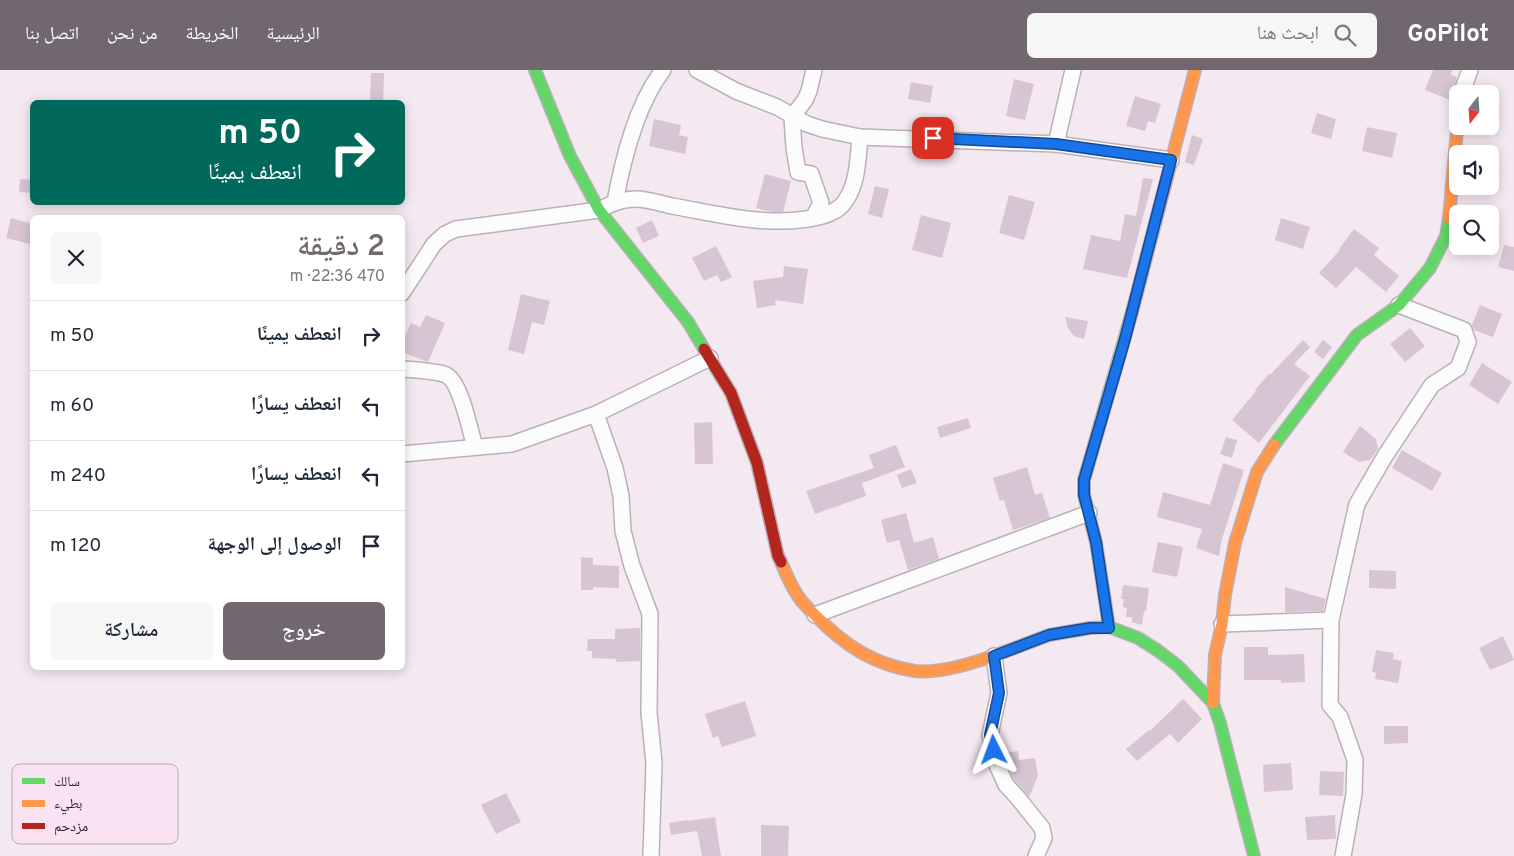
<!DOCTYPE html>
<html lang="ar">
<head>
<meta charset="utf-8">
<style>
	body { margin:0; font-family:Overpass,"Noto Naskh Arabic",sans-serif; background:#f6f6f7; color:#1f2937; direction:rtl; height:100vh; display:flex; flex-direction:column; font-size:19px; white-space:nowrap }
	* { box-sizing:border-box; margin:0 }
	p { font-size:16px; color:#747a83 }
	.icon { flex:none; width:28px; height:28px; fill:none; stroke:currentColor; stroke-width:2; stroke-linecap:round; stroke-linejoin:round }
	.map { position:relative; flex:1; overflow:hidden; direction:ltr }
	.details { position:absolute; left:30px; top:145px; width:375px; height:455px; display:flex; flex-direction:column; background:#fff; border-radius:8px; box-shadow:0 2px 12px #0003; direction:rtl }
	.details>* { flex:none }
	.banner { position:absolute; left:30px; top:30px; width:375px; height:105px; border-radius:8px; box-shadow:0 2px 12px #0003; direction:rtl; background:#00695c; color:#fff; overflow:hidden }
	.needle { width:32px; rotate:197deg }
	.fabs { position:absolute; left:1449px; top:15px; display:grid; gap:10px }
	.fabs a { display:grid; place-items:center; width:50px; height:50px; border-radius:8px; background:#fff; box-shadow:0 2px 12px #0003; font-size:25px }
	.pin { position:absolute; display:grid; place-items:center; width:42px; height:42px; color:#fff; margin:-21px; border-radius:10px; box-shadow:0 2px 8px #0006 }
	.me { position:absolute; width:55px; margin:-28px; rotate:357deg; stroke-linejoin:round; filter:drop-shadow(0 0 4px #0008) }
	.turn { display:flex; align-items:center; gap:18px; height:105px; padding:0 20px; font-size:22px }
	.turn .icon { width:65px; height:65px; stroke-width:2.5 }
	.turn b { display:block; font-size:35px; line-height:42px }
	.round { display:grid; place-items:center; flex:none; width:52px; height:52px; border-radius:8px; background:#f6f6f7 }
	.summary { display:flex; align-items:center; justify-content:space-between; height:85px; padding:0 20px }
	h1 { font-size:30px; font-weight:600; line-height:38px; color:#71676e }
	.cta { display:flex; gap:10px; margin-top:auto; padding:10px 20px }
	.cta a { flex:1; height:58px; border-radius:8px; background:#71676e; color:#fff; font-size:20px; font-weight:600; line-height:58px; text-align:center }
	.cta a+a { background:#f6f6f7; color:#1f2937 }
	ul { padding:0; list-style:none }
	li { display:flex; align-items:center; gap:15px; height:70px; padding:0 20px; border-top:1px solid #e0e1e3 }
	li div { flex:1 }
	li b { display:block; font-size:19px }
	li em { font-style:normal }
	header { display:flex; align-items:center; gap:30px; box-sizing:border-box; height:70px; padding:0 25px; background:#71676e; color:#fff }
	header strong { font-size:24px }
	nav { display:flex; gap:28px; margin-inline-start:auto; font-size:18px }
	.search { width:350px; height:45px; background:#f6f6f7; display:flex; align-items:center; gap:12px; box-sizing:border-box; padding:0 18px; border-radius:8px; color:#747a83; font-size:19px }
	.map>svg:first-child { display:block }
</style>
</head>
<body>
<header>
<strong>GoPilot</strong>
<div class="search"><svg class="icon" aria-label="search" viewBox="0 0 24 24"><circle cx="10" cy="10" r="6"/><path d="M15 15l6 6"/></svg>ابحث هنا</div>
<nav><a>الرئيسية</a><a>الخريطة</a><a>من نحن</a><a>اتصل بنا</a></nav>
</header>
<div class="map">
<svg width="1514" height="786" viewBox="0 0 1514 786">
	<rect width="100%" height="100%" fill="#f4e8f1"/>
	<g fill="#d7c5d3">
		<polygon points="1433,0 1452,0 1451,5 1457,7 1450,30 1425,20"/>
		<polygon points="371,3 384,3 383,32 370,32"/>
		<polygon points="1014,9 1034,14 1025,50 1006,46"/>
		<polygon points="911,12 933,16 930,33 908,29"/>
		<polygon points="1135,26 1161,34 1155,53 1148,51 1145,61 1126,56"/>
		<polygon points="1317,43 1336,49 1331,69 1311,63"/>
		<polygon points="654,49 681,55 679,65 688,67 685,84 649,76"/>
		<polygon points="1367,57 1397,63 1392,88 1362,81"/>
		<polygon points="1192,65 1203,69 1194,95 1185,92"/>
		<polygon points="765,104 791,111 783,142 771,142 756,138"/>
		<polygon points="1143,108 1153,109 1127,208 1083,199 1091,165 1120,171 1125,144 1136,146"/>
		<polygon points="20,109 32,110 32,123 19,122"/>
		<polygon points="875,116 889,119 882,148 868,144"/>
		<polygon points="1009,125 1035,132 1024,170 999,163"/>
		<polygon points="921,145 951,153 942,188 912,180"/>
		<polygon points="11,148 32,154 32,167 30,174 6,168"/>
		<polygon points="1281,148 1310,157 1303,179 1275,170"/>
		<polygon points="652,150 659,166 643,173 636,158"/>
		<polygon points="1354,159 1379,178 1374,185 1399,206 1386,222 1356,197 1336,218 1319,203 1340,180 1339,179"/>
		<polygon points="1504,175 1514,177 1514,201 1498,197"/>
		<polygon points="716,176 732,207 721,212 717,205 704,211 692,188"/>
		<polygon points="784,196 808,199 803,234 775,230 776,235 757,238 753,211 783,207"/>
		<polygon points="521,224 550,231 544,255 532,252 524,284 508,280"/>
		<polygon points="1480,235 1502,244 1493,267 1474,260 1472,255"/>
		<polygon points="426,245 445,253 428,292 402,282 402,272 411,253 420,257"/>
		<polygon points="1065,247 1088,251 1084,269 1074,266 1068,258"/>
		<polygon points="1410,258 1425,276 1405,292 1390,274"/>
		<polygon points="1303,270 1310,277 1294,294 1310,306 1259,373 1232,350 1256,321 1255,320 1269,304 1270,305"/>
		<polygon points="1323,270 1332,277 1323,289 1314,282"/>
		<polygon points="1482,293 1512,312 1498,334 1469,315"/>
		<polygon points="968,348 971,358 940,368 937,357"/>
		<polygon points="712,352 713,394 695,394 694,353"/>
		<polygon points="1360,356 1376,369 1378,379 1370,390 1359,392 1343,382"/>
		<polygon points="1226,367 1237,370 1232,388 1220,384"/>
		<polygon points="896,375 905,397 862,413 866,426 815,444 806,421 874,398 869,385"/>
		<polygon points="1402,380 1442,403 1432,421 1392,398"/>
		<polygon points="1223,393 1244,400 1222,469 1219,486 1196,478 1202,459 1157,447 1163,422 1210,435"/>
		<polygon points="1027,397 1035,425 1042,423 1050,448 1013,460 1004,430 1000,431 993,408"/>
		<polygon points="911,399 917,413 902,418 897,405"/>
		<polygon points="906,443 914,473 933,467 939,489 908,500 899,470 887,473 881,450"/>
		<polygon points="1158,472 1183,477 1177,507 1152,502"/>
		<polygon points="581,487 593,488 593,495 619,496 619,518 593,517 593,520 581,520"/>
		<polygon points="1369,500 1396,501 1396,519 1369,518"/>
		<polygon points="1123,515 1149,518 1146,541 1144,541 1142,555 1132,552 1132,547 1126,547 1127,538 1123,537 1124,529 1121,529"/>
		<polygon points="1285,517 1326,529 1323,541 1285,542"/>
		<polygon points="640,558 640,591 616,592 616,589 592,588 592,581 587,581 588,569 615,569 615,559"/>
		<polygon points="1503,566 1514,590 1490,600 1479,578"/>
		<polygon points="1244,577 1268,577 1268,585 1304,584 1305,612 1281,613 1281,610 1244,610"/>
		<polygon points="1376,580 1394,583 1393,589 1402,591 1398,613 1375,609 1376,603 1372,602"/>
		<polygon points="1183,629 1202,649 1178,673 1170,664 1137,691 1126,679 1149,660 1150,661"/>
		<polygon points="745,631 756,666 722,677 718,666 713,668 705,644"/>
		<polygon points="1384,656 1408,656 1408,673 1384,674"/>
		<polygon points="1018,681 1019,690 1035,688 1038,706 1029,727 1014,710 1011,703 1010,693 1007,694 1006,692 1004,683"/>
		<polygon points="1291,693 1293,720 1264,722 1263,695"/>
		<polygon points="1320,701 1344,702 1343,726 1319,725"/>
		<polygon points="506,723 521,752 496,764 481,735"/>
		<polygon points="1335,745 1336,769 1307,770 1305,747"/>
		<polygon points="715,747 721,786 702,786 697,761 671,765 669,753 687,750 687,751"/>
		<polygon points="761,755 789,756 788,786 761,786"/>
	</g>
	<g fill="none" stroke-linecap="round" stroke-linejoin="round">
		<defs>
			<g id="street">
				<polyline points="697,0 736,21 777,37 807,54 822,59 860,67 1056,74 1171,90"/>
				<polyline points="1461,24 1470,0"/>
				<polyline points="1056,74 1073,0"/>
				<path d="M615,132c8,-43 21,-97 48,-132"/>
				<polyline points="807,149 813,148 821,133 811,104 798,102 794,78 792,47 805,30 809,21 814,0"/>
				<path d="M402,223l32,-49 11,-10 11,-5 143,-19c12,-6 22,-11 36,-11 12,0 25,4 37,7 45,8 90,20 135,13 15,-2 31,-6 39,-19 12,-18 12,-43 14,-63"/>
				<path d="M402,299c11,1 35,2 44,6 15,7 24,56 29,72"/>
				<polyline points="596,344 615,398 621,426 623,461 632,496 650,544 649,643 654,693 651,786"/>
				<polyline points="402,384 512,374 596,344 710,288"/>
				<polyline points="815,545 1089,443"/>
				<polyline points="1222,554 1331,550"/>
				<polyline points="994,586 999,623 990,665 997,695 1006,715 1018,728 1042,758 1044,768 1036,786"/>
				<polyline points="1343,786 1354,724 1355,690 1340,647 1330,635 1331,550 1357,434 1385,386 1432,315 1458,298 1468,272 1464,260 1399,235"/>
			</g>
			<g id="fast">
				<polyline points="535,0 570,86 599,140 688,252 704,279"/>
				<polyline points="1274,375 1357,265 1399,235 1430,198 1446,166 1449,148"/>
				<polyline points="1109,557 1096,472 1084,425 1084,410 1132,242"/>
				<polyline points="1004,582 1049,565 1090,558 1109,557 1138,568 1157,580 1178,596 1213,633 1220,653 1254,786"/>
			</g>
			<g id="slow">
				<polyline points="1449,148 1458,49"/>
				<polyline points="1132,242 1195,0"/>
				<path d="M781,492c5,12 10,24 17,34 5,8 12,14 18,20 28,29 58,49 99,55 25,3 65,-10 89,-19"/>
				<polyline points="1213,633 1215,585 1222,554 1225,525 1235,473 1257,402 1274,375"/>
			</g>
			<polyline id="jam" points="704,279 731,323 757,393 778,486 781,492"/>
		</defs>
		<use href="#street" stroke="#bab1b8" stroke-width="18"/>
		<use href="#fast" stroke="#bab1b8" stroke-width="14"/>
		<use href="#slow" stroke="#bab1b8" stroke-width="14"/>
		<use href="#jam" stroke="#bab1b8" stroke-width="14"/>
		<use href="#street" stroke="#fdfcfd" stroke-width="15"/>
		<use href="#fast" stroke="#63d668" stroke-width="11"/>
		<use href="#slow" stroke="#ff974d" stroke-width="11"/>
		<use href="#jam" stroke="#b3261e" stroke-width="11"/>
	</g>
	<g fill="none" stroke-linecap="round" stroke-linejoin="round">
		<defs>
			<polyline id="route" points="933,68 1056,74 1171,90 1125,269 1084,410 1084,425 1096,472 1109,558 1090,558 1049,565 994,586 999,623 990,665 994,680"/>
		</defs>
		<use href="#route" stroke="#114b97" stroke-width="12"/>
		<use href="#route" stroke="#1a73e8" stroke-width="9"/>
	</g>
	<rect x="12" y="694" width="166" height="80" rx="8" fill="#f9e3f3" stroke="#bba9b6" stroke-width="1"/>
	<rect x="22" y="708" width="23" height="6" fill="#63d668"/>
	<rect x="22" y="730" width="23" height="7" fill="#ff974d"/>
	<rect x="22" y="753" width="23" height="6" fill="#b3261e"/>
	<g font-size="14" fill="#2a2228">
		<text x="54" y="716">سالك</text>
		<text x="54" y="738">بطيء</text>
		<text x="54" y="761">مزدحم</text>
	</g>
</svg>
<div class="fabs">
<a><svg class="needle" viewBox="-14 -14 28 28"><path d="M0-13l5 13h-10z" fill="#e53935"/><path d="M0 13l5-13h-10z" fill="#747a83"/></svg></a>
<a><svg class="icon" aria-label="sound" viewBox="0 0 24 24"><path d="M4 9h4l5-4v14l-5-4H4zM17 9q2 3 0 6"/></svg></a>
<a><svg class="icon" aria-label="search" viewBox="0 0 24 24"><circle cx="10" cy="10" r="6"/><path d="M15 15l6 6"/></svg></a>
</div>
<div class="pin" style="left:933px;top:68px;background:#d93025"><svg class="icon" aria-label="arrive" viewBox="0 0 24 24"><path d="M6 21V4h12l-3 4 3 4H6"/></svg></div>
<svg class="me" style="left:994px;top:680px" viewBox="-20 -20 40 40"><path d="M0-17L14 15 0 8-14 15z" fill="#1a73e8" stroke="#fff" stroke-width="4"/></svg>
<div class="banner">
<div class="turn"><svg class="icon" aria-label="right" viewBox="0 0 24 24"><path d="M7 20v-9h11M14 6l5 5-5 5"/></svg><div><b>50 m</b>انعطف يمينًا</div></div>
</div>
<section class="details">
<div class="summary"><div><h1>2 دقيقة</h1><p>470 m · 22:36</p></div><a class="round"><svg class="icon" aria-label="close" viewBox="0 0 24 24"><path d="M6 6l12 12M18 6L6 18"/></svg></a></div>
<ul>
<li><svg class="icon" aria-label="right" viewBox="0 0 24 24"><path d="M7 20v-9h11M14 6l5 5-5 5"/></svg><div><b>انعطف يمينًا</b></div><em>50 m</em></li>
<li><svg class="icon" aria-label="left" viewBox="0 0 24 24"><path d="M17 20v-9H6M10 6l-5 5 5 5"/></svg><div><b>انعطف يسارًا</b></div><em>60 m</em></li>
<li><svg class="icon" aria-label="left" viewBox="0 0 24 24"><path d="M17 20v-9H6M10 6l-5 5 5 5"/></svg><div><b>انعطف يسارًا</b></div><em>240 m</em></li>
<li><svg class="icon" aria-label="arrive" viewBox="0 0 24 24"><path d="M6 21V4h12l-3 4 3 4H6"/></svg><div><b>الوصول إلى الوجهة</b></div><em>120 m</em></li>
</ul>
<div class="cta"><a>خروج</a><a>مشاركة</a></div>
</section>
</div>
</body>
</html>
